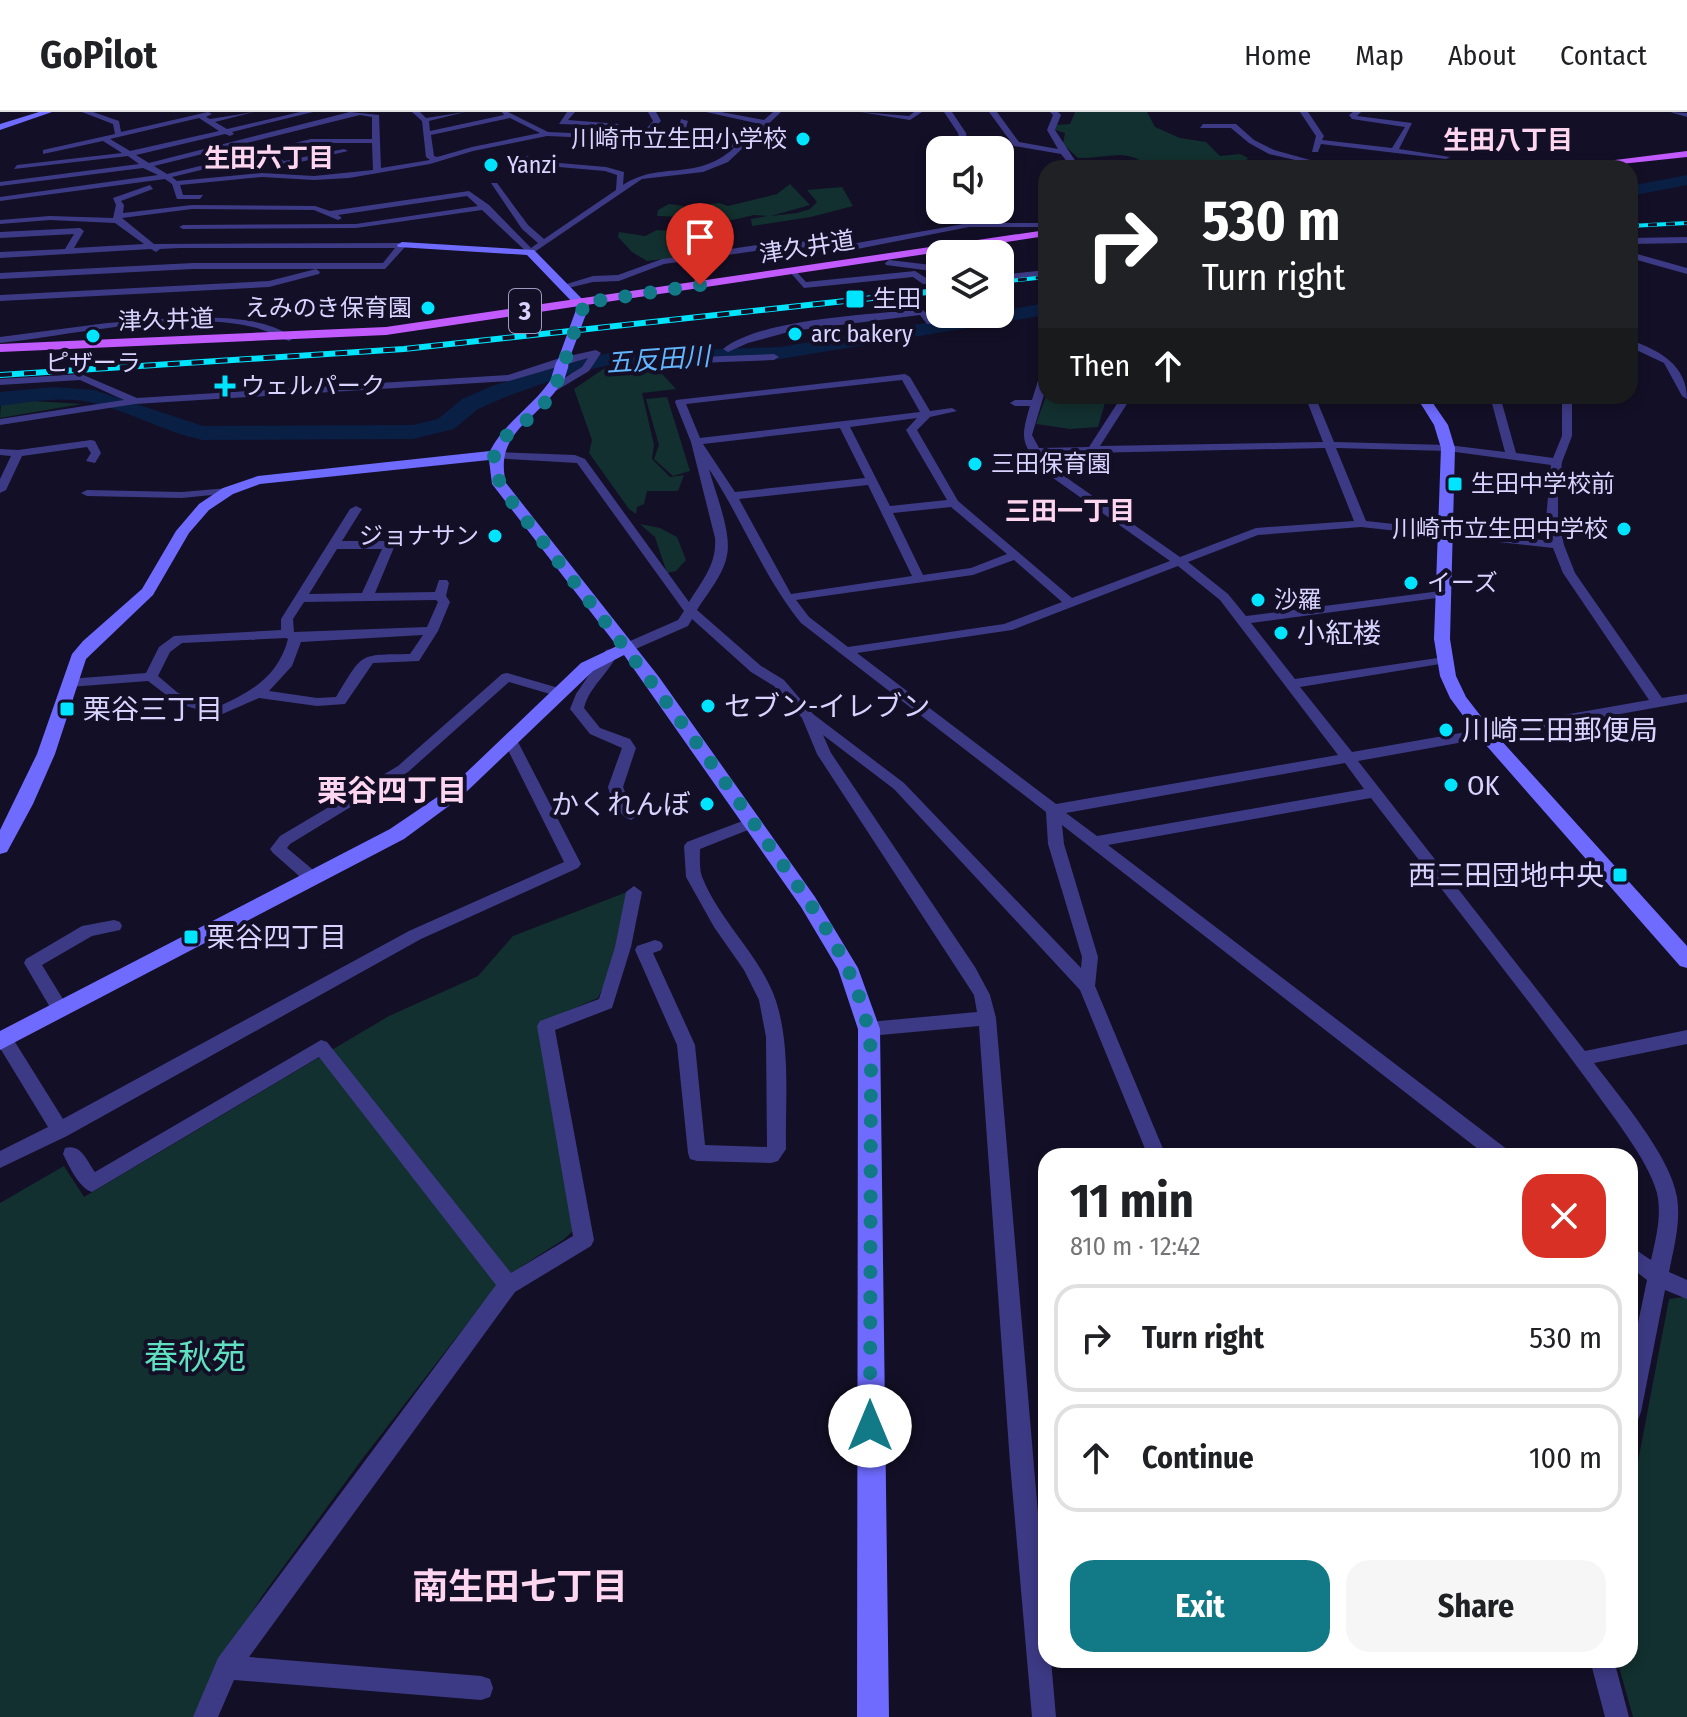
<!DOCTYPE html>
<html lang="en">
<head>
<meta charset="utf-8">
<style>
	body { margin:0; font-family:"Fira Sans Condensed","Noto Sans JP",sans-serif; background:#f6f6f6; color:#202124; height:100vh; display:flex; flex-direction:column; font-size:30px; white-space:nowrap }
	* { box-sizing:border-box; margin:0 }
	p { font-size:26px; color:#757577 }
	.icon { flex:none; width:44px; height:44px; fill:none; stroke:currentColor; stroke-width:2; stroke-linecap:round; stroke-linejoin:round }
	.map { position:relative; flex:1; overflow:hidden }
	.side { position:absolute; left:1038px; top:1036px; width:600px; height:520px; display:flex; flex-direction:column; background:#fff; border-radius:24px; box-shadow:0 4px 12px #0003 }
	.side>* { flex:none }
	.top-card { position:absolute; left:1038px; top:48px; width:600px; height:244px; border-radius:24px; box-shadow:0 4px 12px #0003; background:#202124; color:#fff; overflow:hidden }
	.tools { position:absolute; left:926px; top:24px; display:grid; gap:16px }
	.tools a { display:grid; place-items:center; width:88px; height:88px; border-radius:16px; background:#fff; box-shadow:0 4px 12px #0003; font-size:40px }
	.pin { position:absolute; display:grid; place-items:center; width:68px; height:68px; color:#fff; margin:-82px -34px; border-radius:50% 50% 50% 0; rotate:-45deg; box-shadow:0 0 8px #0007 }
	.pin .icon { rotate:45deg }
	.me { position:absolute; width:88px; margin:-44px; rotate:0deg; stroke-linejoin:round; filter:drop-shadow(0 0 6px #0008) }
	.turn { display:flex; align-items:center; gap:28px; height:168px; padding:0 32px; font-size:36px }
	.turn .icon { width:104px; height:104px; stroke-width:2.5 }
	.turn b { display:block; font-size:56px; line-height:68px }
	.then { display:flex; align-items:center; height:76px; padding:0 32px; background:#0003; gap:16px; font-size:30px }
	.round { display:grid; place-items:center; flex:none; width:84px; height:84px; border-radius:24px; background:#f6f6f6 }
	.headline { display:flex; align-items:center; justify-content:space-between; height:136px; padding:0 32px }
	h1 { font-size:48px; font-weight:700; line-height:60px }
	.cta { display:flex; gap:16px; margin-top:auto; padding:16px 32px }
	.cta a { flex:1; height:92px; border-radius:24px; background:#127987; color:#fff; font-size:32px; font-weight:700; line-height:92px; text-align:center }
	.cta a+a { background:#f6f6f6; color:#202124 }
	ul { padding:0; list-style:none }
	li { display:flex; align-items:center; gap:24px; height:108px; margin:0 16px 12px; padding:0 16px; border:4px solid #e0e0e0; border-radius:24px }
	li div { flex:1 }
	li b { display:block; font-size:30px }
	li em { font-style:normal }
	header { display:flex; align-items:center; gap:48px; box-sizing:border-box; height:112px; padding:0 40px; background:#fff; border-bottom:2px solid #e0e0e0 }
	header strong { font-size:38px }
	nav { display:flex; gap:44px; margin-inline-start:auto; font-size:28px }
	.map>svg:first-child { display:block }
</style>
</head>
<body>
<header>
<strong>GoPilot</strong>
<nav><a>Home</a><a>Map</a><a>About</a><a>Contact</a></nav>
</header>
<div class="map">
<svg width="1687" height="1605" viewBox="0 0 1687 1605">
	<rect width="100%" height="100%" fill="#130f26"/>
	<g fill="#12302f">
		<path d="M1075,0h72l8,15 25,11 26,4 14,14 20,-2 8,4c-13,16 -81,10 -103,10l2,-2c-18,-19 -45,-7 -69,-8l-15,-14 2,-11 -10,-3 2,-5 13,-1z"/>
		<polygon points="790,72 810,93 771,104 797,101 810,97 817,90 807,78 842,75 853,94 811,105 752,114 751,107 767,104 754,103 702,115 708,106 657,104 658,98 669,92 690,95 719,91 728,94 777,82"/>
		<path d="M657,118l15,1v8l9,2v6l26,-4 19,3c-8,7 -64,13 -79,15l-15,-9 -14,-15 1,-5 26,4z"/>
		<polygon points="652,251 676,277 642,281 654,333 652,347 670,365 684,363 678,379 647,379 644,392 637,395 636,402 629,397 589,341 592,328 574,277 605,256"/>
		<polygon points="1046,284 1107,284 1098,315 1070,317 1036,312"/>
		<polygon points="667,285 690,359 673,364 654,347 659,333 646,287"/>
		<polygon points="33,289 82,292 0,306 1,293"/>
		<polygon points="640,412 660,416 677,425 686,448 676,459 667,461 655,425"/>
		<polygon points="627,780 610,860 598,886 539,911 574,1118 563,1128 522,1154 486,1187 363,1346 262,1484 231,1535 198,1605 0,1605 0,1091 64,1054 84,1085 389,904 478,864 513,824"/>
		<polygon points="1684,1185 1687,1187 1687,1605 1633,1605 1617,1548 1630,1548 1630,1391 1669,1187"/>
	</g>
	<g fill="none" stroke-linecap="round" stroke-linejoin="round">
		<g fill="#0a1f44" fill-rule="evenodd">
			<polygon points="1687,63 1687,73 1630,84 1630,74"/>
			<path d="M1046,191v12l-266,44 -171,6 -39,9 -62,22 -30,13 -24,20 -41,10 -210,1c-40,-8 -75,-30 -114,-38 -29,-6 -60,0 -89,4v-14l54,-5 40,3 109,36 210,-1 25,-6 24,-20 30,-13 65,-21 52,-12 171,-6 200,-33h20v-3z"/>
		</g>
		<g fill="#3d3a85" fill-rule="evenodd">
			<path d="M82,0h11l26,9 2,11 87,-20 4,2 -6,3 4,2 44,-7 -39,10 12,7 73,-17h13l-81,20 2,2 -4,2 -5,-2 -89,21 13,8 201,-51 29,3 2,53 49,-8 -4,-3 -4,-36 -10,-9h8l6,6 39,-6 -36,9 1,10 74,-16 -2,-3h6l40,20 92,4 13,-15 -5,-9h8l5,9 -19,19 -95,-4 -74,15 -43,13 -81,14 -35,2 -52,-3 -82,8 3,10h20l-3,4h-23l-5,-15 -7,-5 -165,22v-4l158,-22 -15,-7 -143,18v-4l139,-18 -11,-8 -114,13 3,-4 105,-12 -19,-12 -60,13v-4l72,-16 -2,-10zM360,3l12,2v22h-61l-46,11 -4,-1 -3,3 -91,22 -13,-8zM199,6l20,13 -89,20 -20,-12zM510,6l30,15 -68,14 -35,10 -3,-1 -3,-21zM311,31h61l1,27 -59,6 -52,-3 -85,8 -5,-4 91,-22 20,11 65,-15 -4,-2 -60,12 -14,-8z"/>
			<polygon points="567,0 575,0 568,8 619,12 615,14 559,12"/>
			<path d="M706,0h15l43,8 9,-8h8l-53,50 -25,10 -61,7 -112,76 -48,-45 -126,18 -173,1 -4,-2 4,-2 173,-1 122,-18 -11,-10 -129,19 4,3 -4,2 -24,-10 -122,-1 -70,9 32,26 251,-1v4l-20,22h-192l-193,10v-6l193,-10h190l12,-15h-215l-20,1 -4,3 -5,-3 -151,9v-6l65,-3 9,-15 -74,4v-6l80,-4 4,3 -10,17 70,-4 -29,-21 -65,-3 -50,4v-4l50,-4 63,2 3,-13 -3,-7 37,-13 3,4 -32,12 3,4 -1,8 69,-8 123,1 15,5 139,-20 20,14 42,43 7,-5 -16,-14 -31,-46h6l31,42 16,14 72,-49 1,-15 -12,-4 -46,-4 -33,-7v-4l33,7 47,4 18,5 -1,13c38,-25 73,-2 112,-38l-32,3 -28,-6 6,-25 7,2 -6,20 21,5 37,-4 20,-18z"/>
			<polygon points="860,0 909,4 914,0 922,0 910,8"/>
			<polygon points="944,0 952,0 966,21 968,37 961,35 958,21"/>
			<polygon points="989,0 997,0 1019,30 1058,37 1047,18 1053,3 1050,0 1058,0 1061,3 1055,18 1080,56 1072,56 1061,42 1014,34"/>
			<polygon points="1300,0 1308,0 1324,24 1322,28 1392,36 1405,15 1352,7 1349,3 1353,0 1361,0 1357,4 1412,11 1399,37 1450,45 1446,47 1321,32 1318,40 1312,40 1316,24"/>
			<polygon points="1671,0 1687,1 1687,5 1673,1"/>
			<polygon points="1203,12 1236,12 1254,28 1274,38 1321,51 1317,53 1269,42 1249,31 1231,16 1200,16"/>
			<polygon points="969,111 1046,111 1046,115 969,115 857,137 784,135 664,152 619,169 593,170 564,177 560,174 593,164 618,163 662,147 784,129 857,131"/>
			<polygon points="1687,125 1687,131 1630,132 1630,126"/>
			<polygon points="1630,140 1687,156 1687,162 1630,146"/>
			<polygon points="889,148 940,154 940,160 886,153 885,151"/>
			<polygon points="793,156 806,170 915,159 928,167 940,166 940,172 923,172 913,165 804,176 789,159"/>
			<polygon points="316,157 320,160 319,162 269,175 0,189 0,183 269,169"/>
			<polygon points="1046,158 1046,164 1000,169 1000,163"/>
			<path d="M922,197l11,11v4h-6l-7,-9 -128,16 -44,12 -20,9 -5,-3c39,-31 148,-34 199,-40z"/>
			<path d="M189,205c35,1 76,0 105,21l-5,3c-10,-3 -19,-9 -29,-12 -68,-21 -188,6 -260,14v-6l107,-14z"/>
			<path d="M1630,228c29,10 57,25 57,59l-5,-3 -18,-33 -34,-16z"/>
			<polygon points="657,235 663,235 673,246 774,242 779,245 774,248 670,252 657,239"/>
			<polygon points="596,238 601,241 589,259 554,280 550,279 550,275 582,255 588,246 509,269 135,292 0,313 0,307 124,288 80,268 0,273 0,267 81,262 137,286 508,263 560,246"/>
			<path d="M1046,256v20l-14,47 7,13 50,-1 33,-51h10l-32,50 223,-4 -18,-46h10l19,46 114,3 57,7 -15,-56h10l16,57 37,5 9,-22v-40h10v40l-10,26 -4,34v23l6,26 11,28 87,125 25,-4v8l-329,59 227,290 102,-21v14l-93,19c25,33 77,94 83,134 4,25 -3,50 -8,75l18,8v19l-22,-9 -24,122 -3,8 -8,3v-62l17,-81 -17,-13v-21l21,14c5,-22 11,-45 6,-67 -9,-34 -47,-80 -67,-109 -71,-97 -146,-191 -219,-286l-263,47 400,305 2,6h-23l-425,-331 2,19 34,113 -3,29 71,170h-18l-68,-166 -186,-201 -71,-54 8,18 144,214 15,28 6,23 50,590v52h5l5,57h-24l-22,-254 -31,-437 -110,10 -6,-2 -3,-5 3,-5 6,-2 108,-10 -3,-17 -157,-241 -15,-36 -28,-32 -23,-14 -59,-53 -4,7 -57,25h-10v-6l57,-25 6,-9 -107,-148 -84,-5 -5,-3 5,-3 82,3 10,4 104,143c13,-21 28,-38 26,-64l-24,-96 -16,-40 1,-2 229,-26 5,3 20,34 22,-3 5,3 -27,6 -13,13 41,71 114,97 98,-37 -131,-93c-17,-28 -19,-28 -9,-62h-15l-5,-3 5,-3h17l9,-29zM902,268l18,32 -220,26 -14,-34zM917,306l-11,12 41,70 -57,6 -40,-79zM840,316l25,50 -130,14 -32,-48zM1325,336l29,73 -98,7 -76,29 -133,-93 -5,-10zM1336,336l112,3 103,14 -5,54 5,22 -185,-20zM709,357c33,50 54,107 92,154l245,189 2,32 34,113 -1,11 -177,-185 -91,-69 -29,-34 -23,-14 -64,-56c10,-16 27,-36 30,-55 5,-22 -12,-63 -18,-86zM868,373l44,91 -121,18 -52,-95zM951,395l56,47 -36,14 -48,7 -30,-62zM1361,415l192,21 10,25 86,127 -297,52 -52,-65 146,-24 5,-1v-6l-156,23 -44,-56 193,-26 6,-4 -2,-3 -202,26 -18,-22 -40,-32 70,-27zM1014,448l48,42 -58,22 -156,23 -39,-30 -13,-17 177,-25zM1178,454l42,34 118,155 -282,49 -199,-151 155,-23zM1345,651l19,26 -267,47 -31,-23z"/>
			<polygon points="91,328 95,329 101,341 95,351 86,349 91,341 87,335 22,344 6,378 0,381 0,367 11,344 0,343 0,337 18,338"/>
			<polygon points="228,376 232,377 232,381 182,386 87,384 81,381 87,378 182,380"/>
			<path d="M356,394l6,3 -20,32h47l6,4 -20,48 60,-1 4,-12h8l2,3 -3,13 4,6 -12,29 -19,30 -46,2 -28,41 -28,2 -58,-8 -41,18 -41,-13 -29,-22 -79,6 -7,-4 7,-4 77,-6 13,-26 15,-11 107,-6v-11l69,-110zM337,437h45l-20,44 -53,1zM436,488l2,2 -11,25 -133,5 -1,-13 11,-17zM423,523l-13,19c-53,1 -46,-2 -74,43l-19,1 -48,-7 23,-25 9,-24zM286,526l2,1c-10,38 -37,53 -71,68l-39,-14 -20,-17 12,-24 12,-9z"/>
			<path d="M611,537l7,4c-9,20 -29,34 -34,55l16,20 30,11 6,9 -13,39 5,13 10,15 -7,5c-12,-4 -20,-21 -23,-33l14,-39 -32,-14 -20,-25 6,-15 30,-44z"/>
			<polygon points="507,561 562,577 564,580 557,584 509,570 408,660 290,732 287,736 318,762 320,766 318,770 306,770 273,741 270,737 280,724 398,654 502,562"/>
			<polygon points="510,623 517,628 581,752 578,756 421,827 67,1024 0,1056 0,1039 48,1015 0,936 0,921 10,922 63,1007 409,819 564,750 503,628"/>
			<path d="M753,705l7,5 -2,4 -58,23c0,9 -1,22 3,30 18,44 58,77 73,122 15,47 9,100 10,148l-8,12 -7,2 -74,-2 -7,-2 -2,-6 -11,-108 -42,-95 2,-4 18,-6 6,2 2,4 -2,4 -8,3 42,92 10,100 62,2 -1,-110 -7,-37 -15,-30 -30,-43 -28,-50 -2,-31 3,-4z"/>
			<path d="M634,774l8,6 -11,55 -19,61 -57,22 39,210 -3,6 -76,46 -266,365 232,19 9,3 3,9 -3,9 -9,3 -247,-20 -16,37h-25l25,-59 278,-373 -177,-228 -227,135c-13,-4 -23,-26 -29,-38l2,-6c16,-5 22,13 30,24l226,-132 6,2 184,231 62,-37 -36,-210 3,-5 59,-22 16,-52 11,-55z"/>
			<polygon points="114,808 120,810 122,814 120,818 92,824 42,853 69,897 66,902 54,902 24,851 26,847 82,814"/>
			<polygon points="1590,1548 1614,1548 1629,1605 1605,1605"/>
		</g>
		<g fill="#6f6bff" fill-rule="evenodd">
			<polygon points="39,0 52,0 0,18 0,12"/>
			<polygon points="402,130 534,138 589,194 566,256 556,253 577,195 527,143 398,135 397,133"/>
			<path d="M554,263l10,3c-23,43 -71,51 -58,105l153,194 156,220 43,71 22,61 9,688h-32l1,-688 -20,-60 -37,-62 -177,-252 -31,16 -132,126 -57,42 -404,211v-19l390,-202 59,-40 132,-126 36,-17 -125,-162 -3,-24 -229,24 -27,10 -24,16 -20,23 -36,62 -67,64 -31,95 -22,50 -26,48 -7,2v-24l37,-76 35,-100 11,-13 59,-52 34,-58 23,-27 24,-16 35,-12 232,-25c15,-30 45,-45 64,-76z"/>
			<polygon points="1416,284 1428,284 1448,313 1455,336 1450,527 1456,564 1466,585 1490,616 1687,834 1687,856 1680,854 1478,624 1450,586 1440,564 1434,527 1441,336 1434,313"/>
		</g>
		<g fill="#c25bff" fill-rule="evenodd">
			<polygon points="1687,39 1687,45 1583,56 1551,56"/>
			<polygon points="1046,118 1046,124 386,223 0,240 0,232 386,215"/>
		</g>
		<defs>
			<g id="rail-far1">
				<polyline points="1630,114 1687,111"/>
				<polyline points="1000,170 1046,165"/>
				<polyline points="909,182 940,179"/>
			</g>
			<polyline id="rail" points="0,263 404,237 928,180"/>
		</defs>
		<use href="#rail-far1" stroke="#00e5ff" stroke-width="4"/>
		<use href="#rail" stroke="#00e5ff" stroke-width="6"/>
		<use href="#rail-far1" stroke="#130f26" stroke-width="3" stroke-dasharray="9" stroke-linecap="butt"/>
		<use href="#rail" stroke="#130f26" stroke-width="4" stroke-dasharray="12" stroke-linecap="butt"/>
		<polyline stroke="#6f6bff" stroke-width="13" points="558,266 562,253"/>
	</g>
	<g fill="none" stroke-linecap="round" stroke-linejoin="round">
		<path stroke="#127987" stroke-width="14" stroke-dasharray="0 25.2" d="M700,173l-118,18 1,5c-11,26 -17,57 -30,82 -25,49 -91,41 -41,112 84,108 168,214 245,326 47,69 108,140 114,225l-1,373"/>
	</g>
	<g fill="#00e5ff" stroke="#130f26" stroke-width="3">
		<circle cx="803" cy="27" r="8"/>
		<circle cx="491" cy="53" r="8"/>
		<rect x="845" y="177" width="20" height="20" rx="4"/>
		<circle cx="428" cy="196" r="8"/>
		<circle cx="795" cy="222" r="8"/>
		<circle cx="93" cy="224" r="8"/>
		<path d="M221 262h8v8h8v8h-8v8h-8v-8h-8v-8h8z"/>
		<circle cx="975" cy="352" r="8"/>
		<rect x="1447" y="364" width="16" height="16" rx="4"/>
		<circle cx="1624" cy="417" r="8"/>
		<circle cx="495" cy="424" r="8"/>
		<circle cx="1411" cy="471" r="8"/>
		<circle cx="1258" cy="488" r="8"/>
		<circle cx="1281" cy="521" r="8"/>
		<circle cx="708" cy="594" r="8"/>
		<rect x="59" y="589" width="16" height="16" rx="4"/>
		<circle cx="1446" cy="618" r="8"/>
		<circle cx="1451" cy="673" r="8"/>
		<circle cx="707" cy="692" r="8"/>
		<rect x="1612" y="755" width="16" height="16" rx="4"/>
		<rect x="183" y="817" width="16" height="16" rx="4"/>
	</g>
	<g text-anchor="middle" dominant-baseline="central" stroke-width="8" stroke-linejoin="round" paint-order="stroke">
		<g font-size="24" fill="#d9d4ff" stroke="#130f26" text-anchor="start">
			<text x="787" y="27" text-anchor="end">川崎市立生田小学校</text>
			<text x="507" y="53">Yanzi</text>
			<text x="873" y="187">生田</text>
			<text x="412" y="196" text-anchor="end">えみのき保育園</text>
			<text x="811" y="222">arc bakery</text>
			<text x="93" y="251" text-anchor="middle">ピザーラ</text>
			<text x="241" y="274">ウェルパーク</text>
			<text x="991" y="352">三田保育園</text>
			<text x="1471" y="372">生田中学校前</text>
			<text x="1608" y="417" text-anchor="end">川崎市立生田中学校</text>
			<text x="479" y="424" text-anchor="end">ジョナサン</text>
			<text x="1427" y="471">イーズ</text>
			<text x="1274" y="488">沙羅</text>
		</g>
		<g font-size="24" fill="#d9d4ff" stroke="#130f26">
			<text transform="translate(807 135) rotate(-9)">津久井道</text>
			<text transform="translate(166 208) rotate(-2)">津久井道</text>
		</g>
		<g font-size="26" font-weight="bold" fill="#ffd6f0" stroke="#130f26">
			<text x="1508" y="28">生田八丁目</text>
			<text x="269" y="46">生田六丁目</text>
			<text x="1070" y="399">三田一丁目</text>
		</g>
		<rect fill="#130f26" stroke="#9e99be" stroke-width="2" x="509" y="177" width="32" height="44" rx="6"/>
		<g font-size="26" font-weight="bold" fill="#d9d4ff">
			<text x="525" y="199">3</text>
		</g>
		<g font-size="26" font-style="italic" fill="#62b6ff" stroke="#130f26">
			<text transform="translate(658 248) rotate(-4)">五反田川</text>
		</g>
		<g font-size="28" fill="#d9d4ff" stroke="#130f26" text-anchor="start">
			<text x="1297" y="521">小紅楼</text>
			<text x="724" y="594">セブン-イレブン</text>
			<text x="83" y="597">栗谷三丁目</text>
			<text x="1462" y="618">川崎三田郵便局</text>
			<text x="1467" y="673">OK</text>
			<text x="691" y="692" text-anchor="end">かくれんぼ</text>
			<text x="1604" y="763" text-anchor="end">西三田団地中央</text>
			<text x="207" y="825">栗谷四丁目</text>
		</g>
		<g font-size="30" font-weight="bold" fill="#ffd6f0" stroke="#130f26">
			<text x="392" y="679">栗谷四丁目</text>
		</g>
		<g font-size="34" fill="#5fe0c0" stroke="#130f26">
			<text x="195" y="1245">春秋苑</text>
		</g>
		<g font-size="36" font-weight="bold" fill="#ffd6f0" stroke="#130f26">
			<text x="520" y="1475">南生田七丁目</text>
		</g>
	</g>
</svg>
<div class="tools">
<a><svg class="icon" aria-label="sound" viewBox="0 0 24 24"><path d="M4 9h4l5-4v14l-5-4H4zM17 9q2 3 0 6"/></svg></a>
<a><svg class="icon" aria-label="layers" viewBox="0 0 24 24"><path d="M12 4l9 5-9 5-9-5zM3 14l9 5 9-5"/></svg></a>
</div>
<div class="pin" style="left:700px;top:173px;background:#d93025"><svg class="icon" aria-label="arrive" viewBox="0 0 24 24"><path d="M6 21V4h12l-3 4 3 4H6"/></svg></div>
<svg class="me" style="left:870px;top:1314px" viewBox="-20 -20 40 40"><circle r="19" fill="#fff"/><path d="M0-13L10 11 0 6-10 11z" fill="#127987"/></svg>
<div class="top-card">
<div class="turn"><svg class="icon" aria-label="right" viewBox="0 0 24 24"><path d="M7 20v-9h11M14 6l5 5-5 5"/></svg><div><b>530 m</b>Turn right</div></div>
<div class="then">Then<svg class="icon" aria-label="ahead" viewBox="0 0 24 24"><path d="M12 20V5M6 11l6-6 6 6"/></svg></div>
</div>
<section class="side">
<div class="headline"><div><h1>11 min</h1><p>810 m · 12:42</p></div><a class="round" style="background:#d93025;color:#fff"><svg class="icon" aria-label="close" viewBox="0 0 24 24"><path d="M6 6l12 12M18 6L6 18"/></svg></a></div>
<ul>
<li><svg class="icon" aria-label="right" viewBox="0 0 24 24"><path d="M7 20v-9h11M14 6l5 5-5 5"/></svg><div><b>Turn right</b></div><em>530 m</em></li>
<li><svg class="icon" aria-label="ahead" viewBox="0 0 24 24"><path d="M12 20V5M6 11l6-6 6 6"/></svg><div><b>Continue</b></div><em>100 m</em></li>
</ul>
<div class="cta"><a>Exit</a><a>Share</a></div>
</section>
</div>
</body>
</html>
